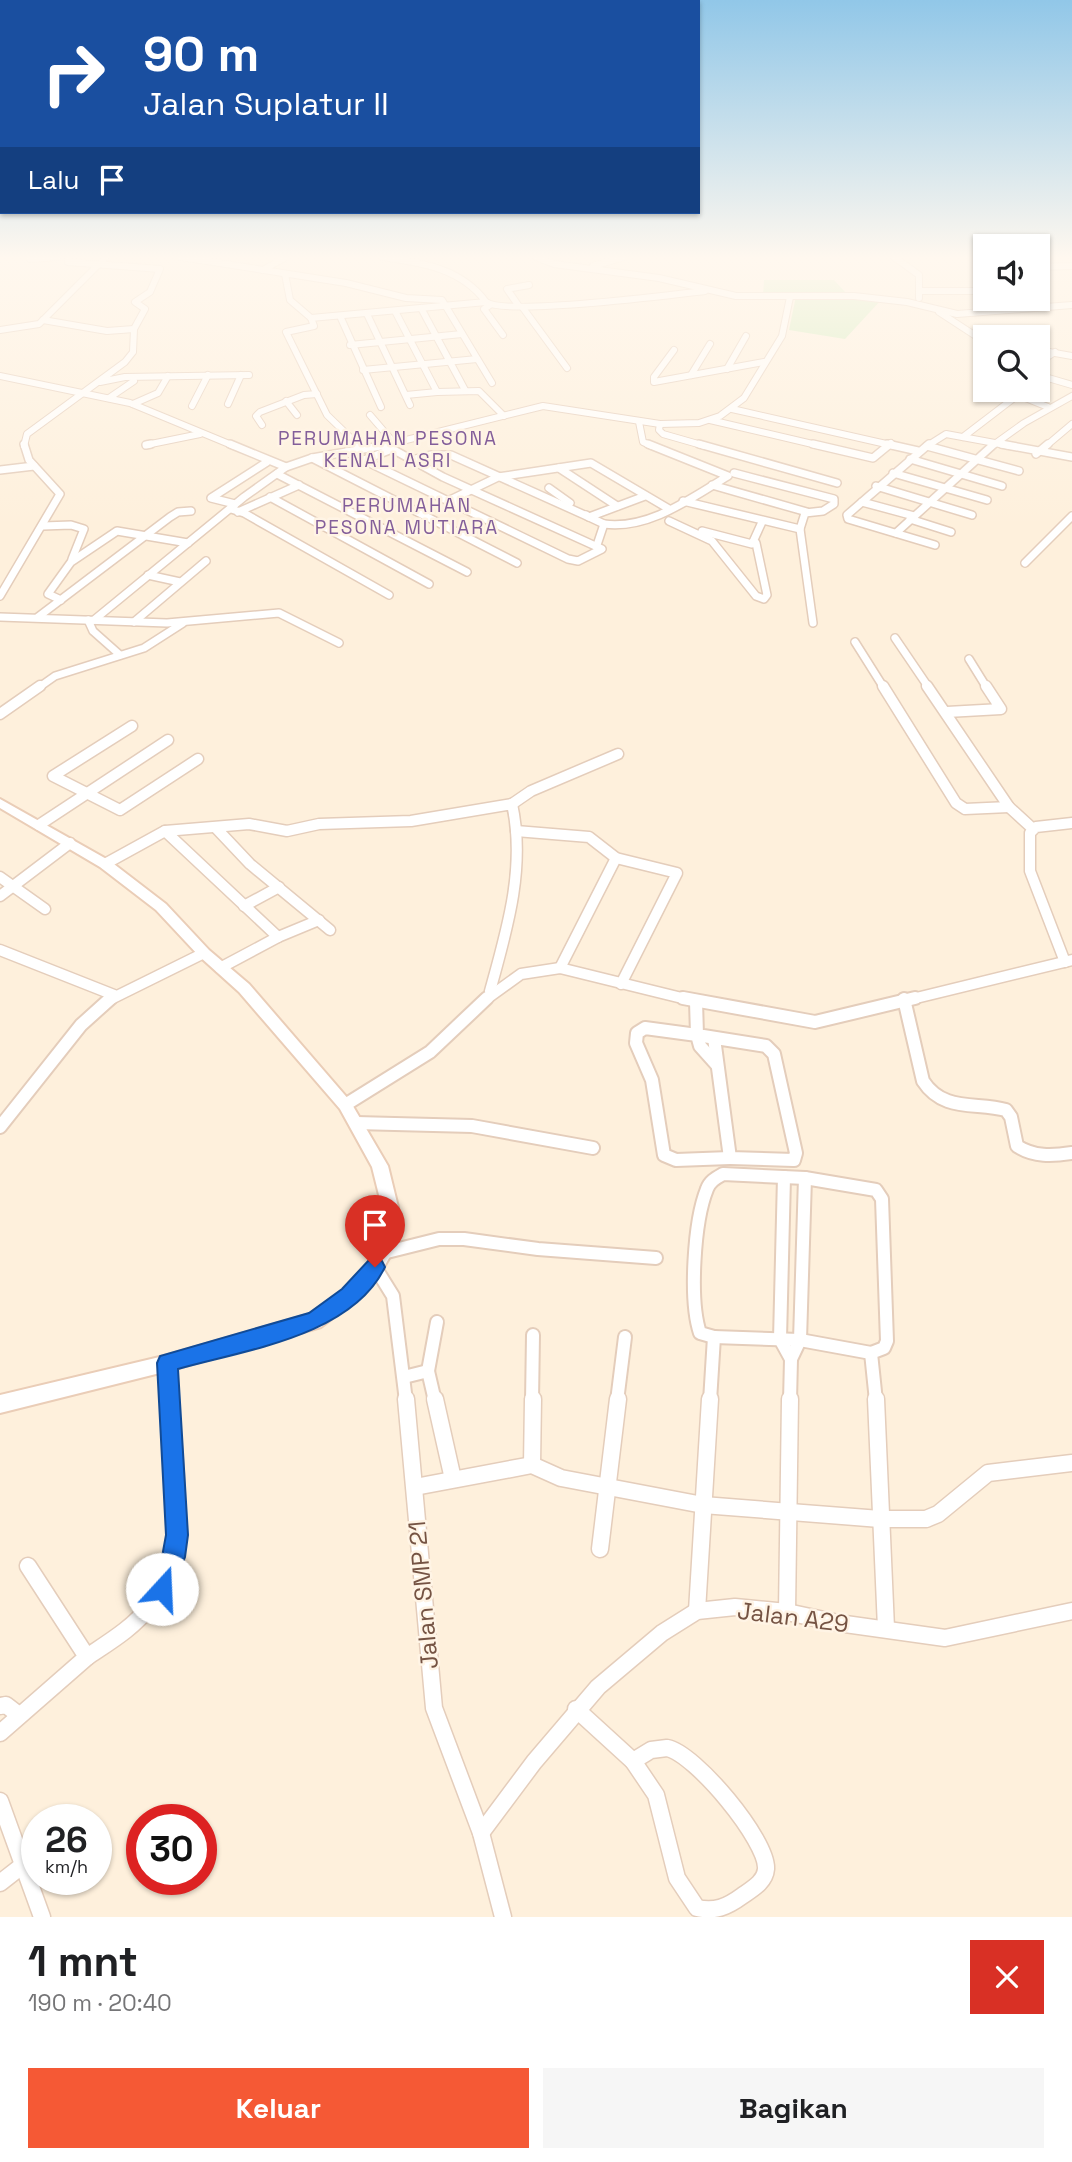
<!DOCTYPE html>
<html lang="id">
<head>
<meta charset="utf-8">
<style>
	body { margin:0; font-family:"Space Grotesk",sans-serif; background:#f6f6f6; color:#202124; height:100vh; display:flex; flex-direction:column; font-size:26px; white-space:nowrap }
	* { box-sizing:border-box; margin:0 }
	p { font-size:23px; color:#757577 }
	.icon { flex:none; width:38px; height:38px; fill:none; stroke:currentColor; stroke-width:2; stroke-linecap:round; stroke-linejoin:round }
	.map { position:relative; height:1917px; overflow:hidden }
	.side { display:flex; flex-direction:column; background:#fff; flex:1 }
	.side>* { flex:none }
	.guide { position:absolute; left:0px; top:0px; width:700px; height:214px; box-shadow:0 2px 5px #0004; background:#1a4fa0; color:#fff; overflow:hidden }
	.fabs { position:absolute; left:973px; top:234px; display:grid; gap:14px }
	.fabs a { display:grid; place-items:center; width:77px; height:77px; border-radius:0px; background:#fff; box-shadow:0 2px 5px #0004; font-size:35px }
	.speed { position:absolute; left:21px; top:1804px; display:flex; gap:14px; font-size:35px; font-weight:700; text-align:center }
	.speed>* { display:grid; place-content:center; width:91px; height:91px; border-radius:50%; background:#fff; box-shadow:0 2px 5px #0004; line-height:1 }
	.speed small { font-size:18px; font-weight:400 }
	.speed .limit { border:10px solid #d22; background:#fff; color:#111 }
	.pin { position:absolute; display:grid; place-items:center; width:60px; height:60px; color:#fff; margin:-72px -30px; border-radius:50% 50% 50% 0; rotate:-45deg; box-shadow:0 0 7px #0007 }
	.pin .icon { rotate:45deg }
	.me { position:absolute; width:77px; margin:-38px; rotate:20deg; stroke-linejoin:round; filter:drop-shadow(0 0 5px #0008) }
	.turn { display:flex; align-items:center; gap:24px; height:147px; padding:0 28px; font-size:32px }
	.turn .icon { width:91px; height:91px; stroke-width:2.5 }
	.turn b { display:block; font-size:49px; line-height:60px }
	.then { display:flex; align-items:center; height:66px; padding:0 28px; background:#0003; gap:14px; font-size:26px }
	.round { display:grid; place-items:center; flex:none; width:74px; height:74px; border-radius:0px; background:#f6f6f6 }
	.headline { display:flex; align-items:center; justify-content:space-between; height:119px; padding:0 28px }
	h1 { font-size:42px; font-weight:700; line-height:52px }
	.button { display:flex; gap:14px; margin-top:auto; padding:14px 28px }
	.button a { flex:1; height:80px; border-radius:0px; background:#f55935; color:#fff; font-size:28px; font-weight:700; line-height:80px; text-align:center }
	.button a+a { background:#f6f6f6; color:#202124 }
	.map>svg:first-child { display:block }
</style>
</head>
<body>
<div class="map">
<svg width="1072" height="1917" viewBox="0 0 1072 1917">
	<rect width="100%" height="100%" fill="#fef0dc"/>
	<g fill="#d0ecba">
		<polygon points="764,280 834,280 847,294 815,292 763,296"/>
		<polygon points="796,296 881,300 845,339 789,330"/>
	</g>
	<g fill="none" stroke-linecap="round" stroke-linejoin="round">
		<defs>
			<g id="street-far4">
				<polyline points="181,257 346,283 406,298 442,300 492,383"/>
				<path d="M383,257c39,6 78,11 103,45"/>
				<polyline points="536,257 554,264 659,278 736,296 854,296 907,302 957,314 1072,305"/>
				<polyline points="894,257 919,275 919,298"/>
				<polyline points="30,259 58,257"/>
				<polyline points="593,266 624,257"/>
				<polyline points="1038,267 1072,266"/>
				<polyline points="263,270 286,257"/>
				<polyline points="285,274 290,300 311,318"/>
				<polyline points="1038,287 1042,287"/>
				<polyline points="921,291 985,291"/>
				<polyline points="490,305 484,309 503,335"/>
				<polyline points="518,305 507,289 529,285"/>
				<polyline points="421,308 465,390"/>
				<polyline points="523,308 567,368"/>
				<polyline points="395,311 437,392 479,391 504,416"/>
				<polyline points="939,312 985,342"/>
				<polyline points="367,314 410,405"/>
				<polyline points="340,316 381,407"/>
				<polyline points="43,320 107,331 134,329"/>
				<polyline points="0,330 39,324 106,257"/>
				<polyline points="350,345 462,334"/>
				<polyline points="674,350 654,377 654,382 764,362"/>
				<polyline points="1038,350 1072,356"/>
				<polyline points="1038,363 1055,352"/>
				<polyline points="727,369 746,336"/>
				<polyline points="363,370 477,359"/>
				<polyline points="691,375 710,344"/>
				<polyline points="1038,375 1072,385"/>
				<polyline points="0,376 130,403 234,446"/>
				<polyline points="100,382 125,377 249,375"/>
				<polyline points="406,395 437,392"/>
				<polyline points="1018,395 1048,407"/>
				<polyline points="109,398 134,381"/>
				<polyline points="286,401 297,415"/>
				<polyline points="133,404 158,393 168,376"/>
				<polyline points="228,404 241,375"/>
				<polyline points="192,406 208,375"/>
				<polyline points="732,409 895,446"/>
				<polyline points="370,415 394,443"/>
				<polyline points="710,420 821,446"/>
				<polyline points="639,422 643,442 652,446"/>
				<polyline points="660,424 659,430 663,434 705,446"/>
				<polyline points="262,425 256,416 260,412 304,395 317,394"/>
				<polyline points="963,437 1018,395 1030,390"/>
				<polyline points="146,445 200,434"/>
				<polyline points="24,446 27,434 125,362 133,352 134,329 145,309 135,302 150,292 160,269 68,262 68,257"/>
				<path d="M359,446l-32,-31 -41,-83 28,-6 -3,-8 175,-16c21,14 185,-7 219,-11"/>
				<polyline points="382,446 543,406 660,424 699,423 720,416 744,398 782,336 790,297"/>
				<polyline points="888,446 891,443"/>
				<polyline points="927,446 946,434 1011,446"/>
				<polyline points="992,446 1024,423 1072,396"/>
				<polyline points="1046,446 1072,424"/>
			</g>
			<g id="street-far3">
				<polyline points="230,444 286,467"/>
				<polyline points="357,444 362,449"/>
				<polyline points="699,444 837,483"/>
				<polyline points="813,444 873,458 890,444"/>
				<polyline points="887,444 918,451"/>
				<polyline points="929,444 847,515 848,519 935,545"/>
				<polyline points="1001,444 1072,457"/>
				<polyline points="146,445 151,444"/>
				<polyline points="927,446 1019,471"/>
				<polyline points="347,452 568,559 578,561 602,549 443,477 385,445"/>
				<polyline points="1036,454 1048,444"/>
				<polyline points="312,458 517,563"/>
				<polyline points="910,459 1002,486"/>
				<polyline points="364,460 392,449"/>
				<polyline points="412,460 431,455 451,455 589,517 604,524 597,545"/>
				<polyline points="559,468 617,506"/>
				<polyline points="0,470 34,466"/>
				<polyline points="734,473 834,499 834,504 823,511 805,513 800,529"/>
				<polyline points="893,473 987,500"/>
				<polyline points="277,474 467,572"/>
				<polyline points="712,485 807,512"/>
				<polyline points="876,486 972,515"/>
				<polyline points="549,488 570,503"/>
				<polyline points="270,497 429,584"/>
				<polyline points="448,501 498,477 591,463 669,509"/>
				<polyline points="683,501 800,529 813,623"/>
				<polyline points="862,502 914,516"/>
				<polyline points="235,504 211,498 267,462"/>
				<polyline points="231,509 244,513 389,595"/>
				<polyline points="238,512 299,485"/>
				<polyline points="586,515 589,517 645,496"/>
				<polyline points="910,519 951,532"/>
				<polyline points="669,521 712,541 756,596 764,599 767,595 756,543"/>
				<path d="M604,524c45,6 87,-26 124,-48l-80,-32"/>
				<polyline points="43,526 71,525 84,529 72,559"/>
				<polyline points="702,531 752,544 762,522"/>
				<polyline points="896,533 994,444"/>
				<polyline points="1025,563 1072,516"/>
				<polyline points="148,575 180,582"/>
				<polyline points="0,596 60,494 29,460 24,444"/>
				<polyline points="61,600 48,594 71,562 117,531 188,543"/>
				<polyline points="0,617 167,623 279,613 339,643"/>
				<polyline points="38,617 170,517 178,512 191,511"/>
				<polyline points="88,620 93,631 120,655"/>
				<polyline points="94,620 244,497 286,467 312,458 392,444"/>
				<polyline points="134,622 206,561"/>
				<polyline points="895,638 929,688"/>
				<polyline points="855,642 884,688"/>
				<polyline points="969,659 987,688"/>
				<polyline points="38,688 55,676 144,648 183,623"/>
			</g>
			<g id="street-far2">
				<polyline points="883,686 956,803 965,809 1009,807"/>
				<polyline points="927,686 1009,807 1032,828"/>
				<polyline points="947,712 1001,709 986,686"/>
				<polyline points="0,714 40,686"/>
				<polyline points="132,726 53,776 120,810 198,759"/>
				<polyline points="512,804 531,791 618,754"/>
				<polyline points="39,825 168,740"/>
				<polyline points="216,828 250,864 330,930"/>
				<polyline points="165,831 278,937"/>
				<polyline points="516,831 589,837 616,858 677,873 621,984"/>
				<path d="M105,864l60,-33 84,-7 38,7 32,-7 92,-3 101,-17c14,63 -5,126 -22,187"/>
				<polyline points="0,877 45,909"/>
				<polyline points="0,896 70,843"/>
				<polyline points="244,906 279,887"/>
				<polyline points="0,950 114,995"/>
				<polyline points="1065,962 1030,871 1030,833 1036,827 1072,823"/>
				<polyline points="220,968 278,937 319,920"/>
				<polyline points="560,968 616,858"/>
				<polyline points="109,1000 204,953"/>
				<polyline points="485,1000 521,974 560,968 690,1000"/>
				<polyline points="908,1000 1072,960"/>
			</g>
			<g id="street-far1">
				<polyline points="683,998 815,1022 915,998"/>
				<path d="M904,999l19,82c20,31 52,21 83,29l5,7 6,29c17,11 35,10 55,7"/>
				<polyline points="696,1001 697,1035 766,1046 774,1054 796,1153 794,1160 730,1158 714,1038"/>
				<polyline points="717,1065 700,1046 697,1035 645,1028 637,1033 636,1043 652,1080 664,1155 676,1160 730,1158"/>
				<polyline points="345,1105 430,1052 487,998"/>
				<polyline points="356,1123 472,1126 593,1148"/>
				<polyline points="0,1127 81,1025 111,998"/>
				<polyline points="784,1177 780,1339 791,1359"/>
				<polyline points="383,1253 439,1239 464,1239 538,1249 656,1258"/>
				<polyline points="375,1267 393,1296 406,1401"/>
				<polyline points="714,1337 800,1340 871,1353"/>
				<polyline points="168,1363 170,1401"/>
				<polyline points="428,1371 437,1322"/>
				<polyline points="404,1377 428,1371 435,1401"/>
				<polyline points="532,1401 533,1335"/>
				<polyline points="617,1401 625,1337"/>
				<path d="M710,1401l4,-64 -14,-4c-11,-33 -6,-112 7,-144 3,-8 9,-11 16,-15l82,4 71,12 6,9 5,142 -3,7 -13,5 5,48"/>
				<polyline points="790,1401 791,1359 800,1340 805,1178"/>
			</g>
			<g id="street">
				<polyline points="406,1399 434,1708 481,1833 503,1917"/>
				<polyline points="435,1399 453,1479"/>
				<polyline points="876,1399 886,1628"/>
				<polyline points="532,1465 533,1399"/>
				<polyline points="415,1487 532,1465 561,1478 703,1505 880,1519 926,1519 938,1514 988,1473 1072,1463"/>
				<polyline points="600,1549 618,1399"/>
				<polyline points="697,1611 710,1399"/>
				<polyline points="787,1612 790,1399"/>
				<path d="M87,1657c22,-15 46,-29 62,-50 43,-54 24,-143 21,-208"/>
				<polyline points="0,1706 6,1705 19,1715"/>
				<polyline points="576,1709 633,1761"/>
				<polyline points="0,1733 87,1657 28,1566"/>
				<path d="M667,1748c28,5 101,93 99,121 -1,13 -14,20 -24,27 -15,11 -27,16 -45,12l-20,-30 -21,-83 -23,-34 18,-11z"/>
				<polyline points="0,1801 42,1917"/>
				<polyline points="481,1833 534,1762 598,1687 662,1633 697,1611 735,1607 787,1612 838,1623 945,1638 1072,1611"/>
				<polyline points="0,1883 23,1865"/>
			</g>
			<polygon id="secondary" points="0,799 110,861 166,904 209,950 249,984 350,1101 388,1166 398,1207 392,1253 381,1272 355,1301 321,1327 168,1371 0,1413 0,1395 168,1355 310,1314 343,1291 369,1262 375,1252 382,1207 372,1167 340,1109 239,992 199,956 156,910 100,867 0,808"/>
		</defs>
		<use href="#street-far4" stroke="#e4cdbb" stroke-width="8"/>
		<use href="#street-far3" stroke="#e4cdbb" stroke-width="10"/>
		<use href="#street-far2" stroke="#e4cdbb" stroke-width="13"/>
		<use href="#street-far1" stroke="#e4cdbb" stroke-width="16"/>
		<use href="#street" stroke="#e4cdbb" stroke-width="19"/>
		<use href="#secondary" stroke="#eacdb7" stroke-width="4"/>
		<use href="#street-far4" stroke="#fff" stroke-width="6"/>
		<use href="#street-far3" stroke="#fff" stroke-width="7"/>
		<use href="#street-far2" stroke="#fff" stroke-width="10"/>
		<use href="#street-far1" stroke="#fff" stroke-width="12"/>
		<use href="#street" stroke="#fff" stroke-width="16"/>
		<use href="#secondary" fill="#fff" fill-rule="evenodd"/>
	</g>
	<linearGradient id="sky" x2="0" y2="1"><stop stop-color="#91c7e8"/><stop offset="0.49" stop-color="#fff8ef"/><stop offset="1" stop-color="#fff8ef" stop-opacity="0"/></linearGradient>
	<rect width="1072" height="525" fill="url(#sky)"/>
	<path fill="#1a73e8" stroke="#114b97" stroke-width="2" d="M375,1258l7,3 3,6c-33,69 -140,83 -207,102l10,166 -3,22 -15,40 -8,3 -8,-3 -4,-8 12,-32 4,-22 -9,-172 3,-7 149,-43 33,-24 26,-28z"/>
	<g text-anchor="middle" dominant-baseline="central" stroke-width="5" stroke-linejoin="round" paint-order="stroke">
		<g font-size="19" letter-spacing="2" fill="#835e9a" stroke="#fff4e5">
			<text x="388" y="438">PERUMAHAN PESONA<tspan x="388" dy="22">KENALI ASRI</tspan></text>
			<text x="407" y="505">PERUMAHAN<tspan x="407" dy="22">PESONA MUTIARA</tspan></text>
		</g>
		<g font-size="24" fill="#755343" stroke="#fff4e5">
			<text transform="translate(423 1595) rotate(-95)">Jalan SMP 21</text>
			<text transform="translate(793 1617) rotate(7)">Jalan A29</text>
		</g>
	</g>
</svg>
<div class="fabs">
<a><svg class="icon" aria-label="sound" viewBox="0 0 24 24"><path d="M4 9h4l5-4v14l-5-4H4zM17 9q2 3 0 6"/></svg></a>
<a><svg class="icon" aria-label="search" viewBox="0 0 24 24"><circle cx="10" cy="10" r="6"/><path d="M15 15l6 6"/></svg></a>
</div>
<div class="speed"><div>26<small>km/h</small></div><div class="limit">30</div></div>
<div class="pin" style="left:375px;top:1267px;background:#d93025"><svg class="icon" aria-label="arrive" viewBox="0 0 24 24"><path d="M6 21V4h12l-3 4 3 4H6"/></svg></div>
<svg class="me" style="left:162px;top:1589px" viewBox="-20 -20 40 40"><circle r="19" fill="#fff"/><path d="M0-13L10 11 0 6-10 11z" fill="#1a73e8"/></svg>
<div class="guide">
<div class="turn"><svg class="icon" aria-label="right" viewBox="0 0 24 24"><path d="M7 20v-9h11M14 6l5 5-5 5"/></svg><div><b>90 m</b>Jalan Suplatur II</div></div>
<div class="then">Lalu<svg class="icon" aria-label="arrive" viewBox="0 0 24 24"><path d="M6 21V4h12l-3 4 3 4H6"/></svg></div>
</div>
</div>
<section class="side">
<div class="headline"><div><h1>1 mnt</h1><p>190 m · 20:40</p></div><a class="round" style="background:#d93025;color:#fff"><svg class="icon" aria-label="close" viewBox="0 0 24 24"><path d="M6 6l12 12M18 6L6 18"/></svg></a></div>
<div class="button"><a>Keluar</a><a>Bagikan</a></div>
</section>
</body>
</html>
